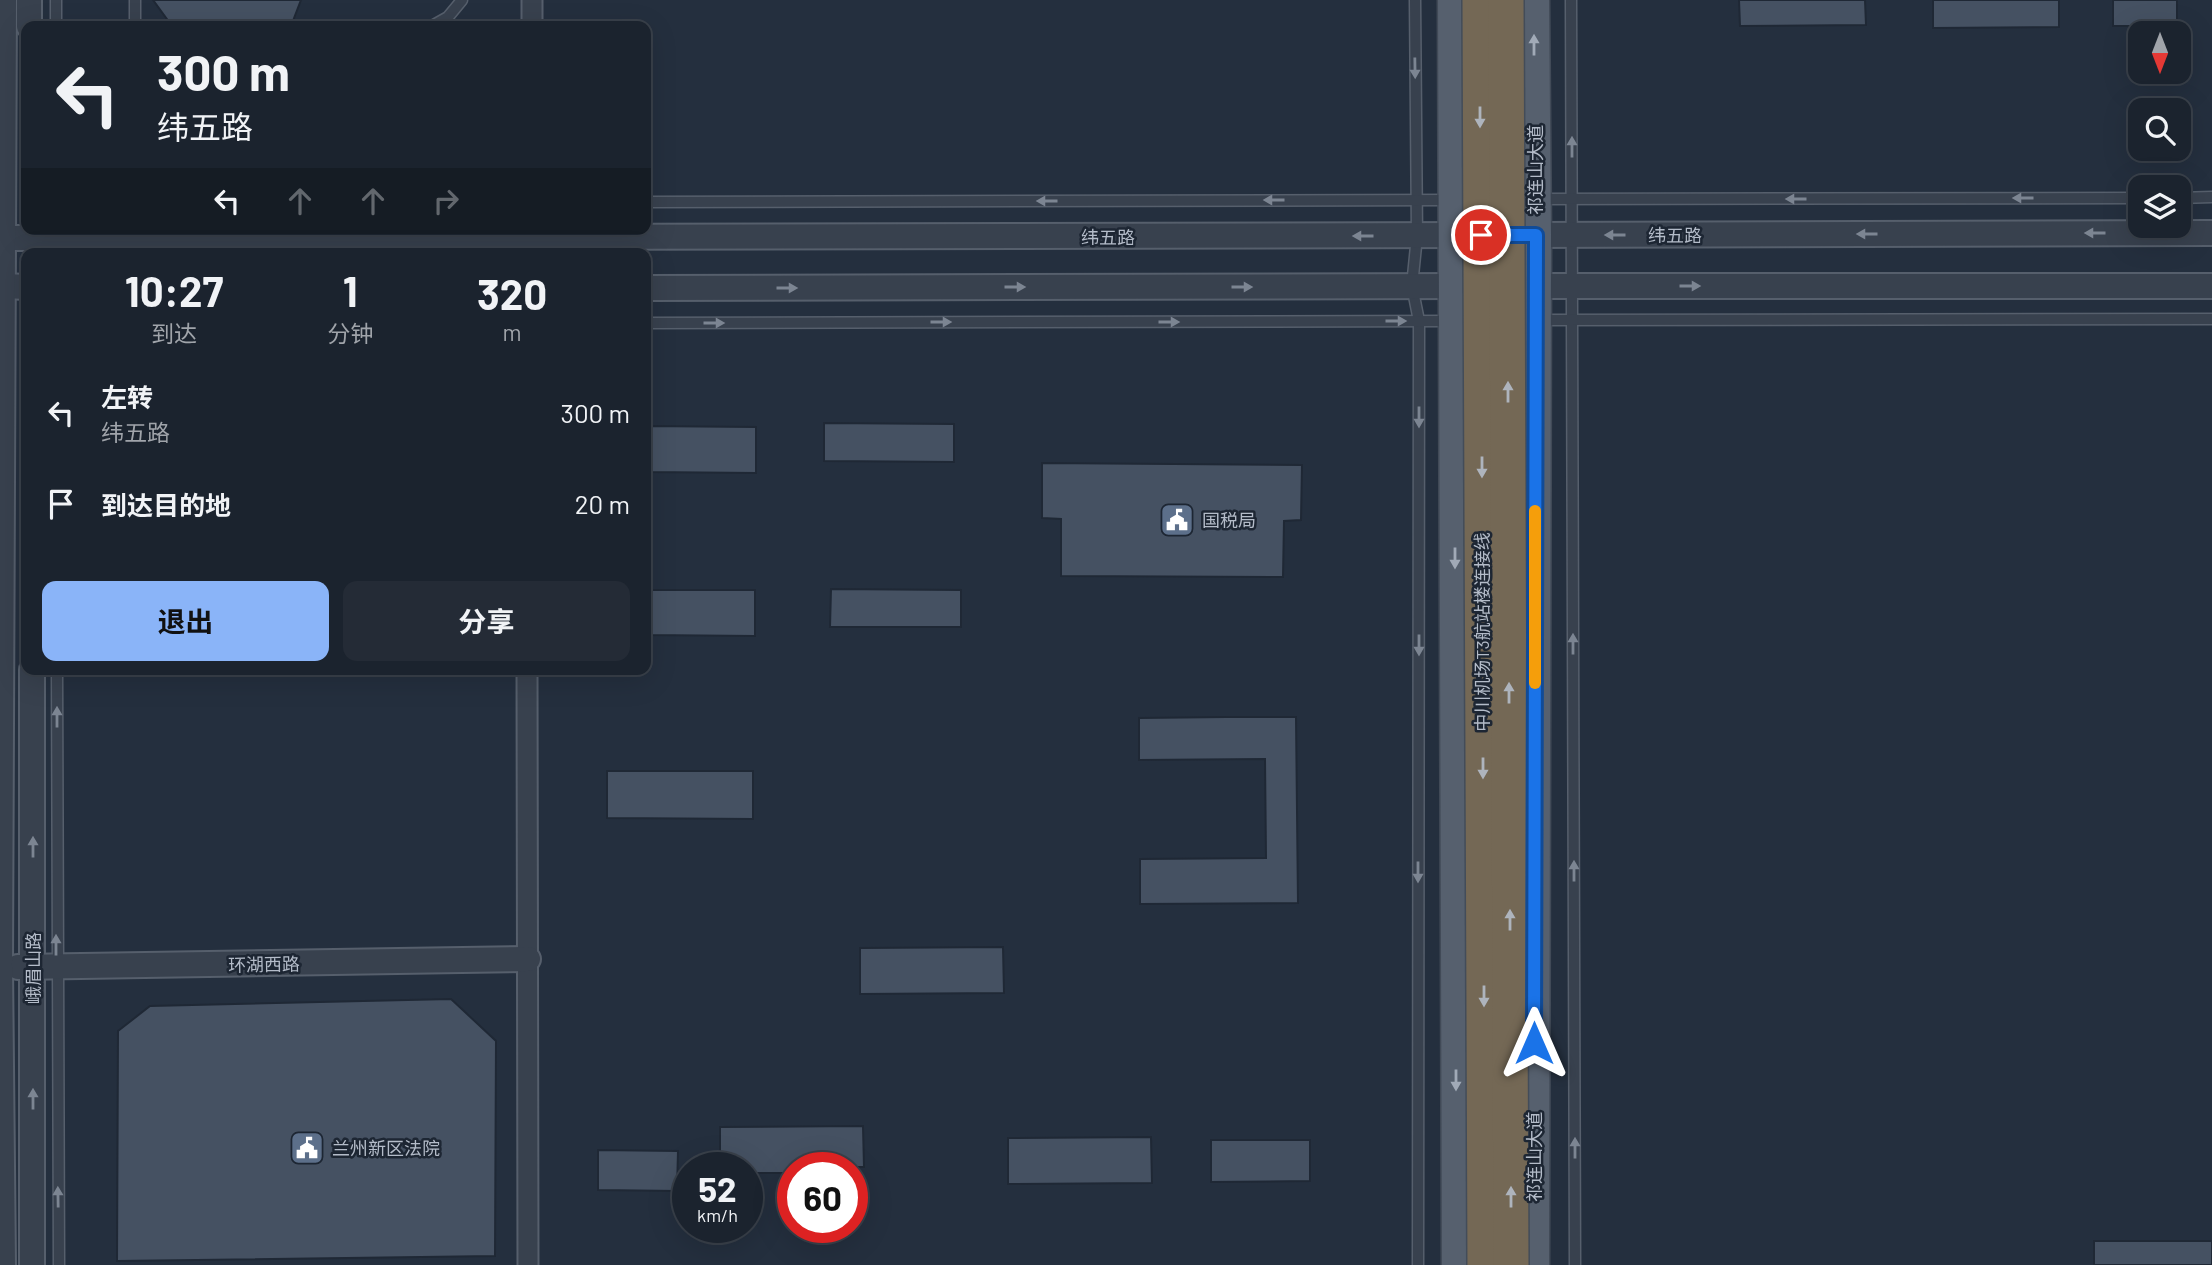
<!DOCTYPE html>
<html lang="zh">
<head>
<meta charset="utf-8">
<style>
	body { margin:0; font-family:Barlow,"Noto Sans SC",sans-serif; background:#242b36; color:#f1f3f6; height:100vh; display:flex; flex-direction:column; font-size:26px; white-space:nowrap }
	* { box-sizing:border-box; margin:0 }
	p { font-size:23px; color:#a0a4aa }
	.icon { flex:none; width:38px; height:38px; fill:none; stroke:currentColor; stroke-width:2; stroke-linecap:round; stroke-linejoin:round }
	.map { position:relative; flex:1; overflow:hidden }
	.drawer { position:absolute; left:21px; top:248px; width:630px; height:427px; display:flex; flex-direction:column; background:#1b232e; border-radius:14px; box-shadow:0 7px 28px #0002,0 0 0 2px #39404a }
	.drawer>* { flex:none }
	.guide { position:absolute; left:21px; top:21px; width:630px; height:214px; border-radius:14px; box-shadow:0 7px 28px #0002,0 0 0 2px #39404a; background:#1b232e; color:#f1f3f6; overflow:hidden }
	.needle { width:46px; rotate:180deg }
	.buttons { position:absolute; left:2128px; top:21px; display:grid; gap:14px }
	.buttons a { display:grid; place-items:center; width:63px; height:63px; border-radius:14px; background:#1b232e; box-shadow:0 7px 28px #0002,0 0 0 2px #39404a; font-size:35px }
	.speed { position:absolute; left:672px; top:1152px; display:flex; gap:14px; font-size:35px; font-weight:700; text-align:center }
	.speed>* { display:grid; place-content:center; width:91px; height:91px; border-radius:50%; background:#1b232e; box-shadow:0 7px 28px #0002,0 0 0 2px #39404a; line-height:1 }
	.speed small { font-size:18px; font-weight:400 }
	.speed .limit { border:10px solid #d22; background:#fff; color:#111 }
	.pin { position:absolute; display:grid; place-items:center; width:60px; height:60px; color:#fff; margin:-30px; border:4px solid #fff; border-radius:50%; box-shadow:0 2px 7px #0007 }
	.me { position:absolute; width:77px; margin:-38px; rotate:0deg; stroke-linejoin:round; filter:drop-shadow(0 0 5px #0008) }
	.turn { display:flex; align-items:center; gap:24px; height:147px; padding:0 21px; font-size:32px }
	.turn .icon { width:91px; height:91px; stroke-width:2.5 }
	.turn b { display:block; font-size:49px; line-height:60px }
	.lanes { display:flex; align-items:center; height:66px; padding:0 21px; background:#0003; justify-content:center; gap:35px; direction:ltr }
	.lanes .off { opacity:.35 }
	.eta { display:flex; justify-content:space-evenly; align-items:center; height:119px; text-align:center }
	.eta b { font-size:42px; font-weight:700; line-height:49px }
	.cta { display:flex; gap:14px; margin-top:auto; padding:14px 21px }
	.cta a { flex:1; height:80px; border-radius:14px; background:#8ab4f8; color:#111; font-size:28px; font-weight:700; line-height:80px; text-align:center }
	.cta a+a { background:#242b36; color:#f1f3f6 }
	ul { padding:0; list-style:none }
	li { display:flex; align-items:center; gap:21px; height:91px; padding:0 21px }
	li div { flex:1 }
	li b { display:block; font-size:26px }
	li em { font-style:normal }
	.map>svg:first-child { display:block }
</style>
</head>
<body>
<div class="map">
<svg width="2212" height="1265" viewBox="0 0 2212 1265">
	<rect width="100%" height="100%" fill="#242f3e"/>
	<g fill="#455162" stroke="#1f2835" stroke-width="2">
		<polygon points="153,0 301,0 291,26 172,26"/>
		<polygon points="1739,0 1865,0 1866,25 1740,26"/>
		<polygon points="1933,0 2059,0 2059,27 1933,28"/>
		<rect x="2113" y="0" width="64" height="26"/>
		<polygon points="824,423 954,424 954,462 824,461"/>
		<polygon points="646,426 756,427 756,473 646,472"/>
		<polygon points="1042,463 1302,465 1301,520 1284,521 1283,577 1061,576 1061,519 1042,518"/>
		<polygon points="831,589 961,590 961,627 830,627"/>
		<polygon points="646,590 755,590 755,636 646,635"/>
		<polygon points="1226,717 1296,717 1298,903 1140,904 1140,859 1266,858 1265,759 1139,760 1139,718"/>
		<polygon points="607,771 753,771 753,819 607,818"/>
		<polygon points="1003,947 1004,993 860,994 860,948"/>
		<polygon points="451,999 496,1041 495,1256 117,1261 118,1031 150,1006"/>
		<polygon points="863,1126 864,1167 793,1167 793,1173 747,1173 747,1167 720,1167 720,1127"/>
		<polygon points="1151,1137 1152,1183 1008,1184 1008,1138"/>
		<polygon points="1211,1140 1310,1140 1310,1181 1211,1182"/>
		<polygon points="598,1150 678,1151 677,1191 598,1190"/>
		<rect x="2094" y="1241" width="118" height="24"/>
	</g>
	<g fill="none" stroke-linecap="round" stroke-linejoin="round">
		<defs>
			<g id="service">
				<polyline points="135,0 135,26"/>
				<polyline points="1415,0 1417,236 1412,286 1419,321 1418,1265"/>
				<polyline points="1571,0 1575,1265"/>
				<polyline points="56,26 56,0"/>
				<polyline points="432,26 448,17 462,0"/>
				<polyline points="2179,198 2212,197"/>
				<polyline points="1539,199 2140,198"/>
				<polyline points="646,202 1450,200"/>
				<polyline points="1539,320 2212,319"/>
				<polyline points="646,323 1450,321"/>
				<polyline points="57,670 59,1265"/>
			</g>
			<g id="minor">
				<polyline points="532,0 532,26"/>
				<polyline points="527,670 528,1265"/>
			</g>
			<g id="tertiary">
				<polyline points="29,0 29,26"/>
				<polyline points="1520,235 2212,233"/>
				<polyline points="4,238 1473,235"/>
				<polyline points="5,286 26,287"/>
				<polyline points="1518,286 2212,286"/>
				<polyline points="646,288 1471,286"/>
				<polyline points="32,670 32,1265"/>
				<polyline points="18,967 528,959"/>
				<polyline points="3,1265 0,966 4,0"/>
			</g>
			<g id="primary">
				<polyline points="1453,0 1457,1265"/>
				<polyline points="1534,0 1536,235 1534,1265"/>
			</g>
		</defs>
		<use href="#service" stroke="#565f6c" stroke-width="13"/>
		<use href="#minor" stroke="#565f6c" stroke-width="23"/>
		<use href="#tertiary" stroke="#565f6c" stroke-width="28"/>
		<use href="#primary" stroke="#414a57" stroke-width="33"/>
		<use href="#service" stroke="#38414e" stroke-width="10"/>
		<use href="#minor" stroke="#38414e" stroke-width="19"/>
		<use href="#tertiary" stroke="#38414e" stroke-width="24"/>
		<use href="#primary" stroke="#56606e" stroke-width="30"/>
		<defs>
			<g id="motorway-bridge">
				<polyline points="1480,0 1485,1265"/>
				<polyline points="1506,0 1511,1265"/>
			</g>
		</defs>
		<use href="#motorway-bridge" stroke="#434c59" stroke-width="38" stroke-linecap="butt"/>
		<use href="#motorway-bridge" stroke="#746855" stroke-width="35"/>
	</g>
	<defs><path id="oneway-solid" d="M-6-.8H1V-3.2L6.5 0L1 3.2V.8H-6Z" transform="scale(1.75)"/></defs>
	<g fill="#a1aab7">
		<use href="#oneway-solid" transform="translate(1534 45) rotate(-90)"/>
		<use href="#oneway-solid" transform="translate(1455 558) rotate(90)"/>
		<use href="#oneway-solid" transform="translate(1456 1080) rotate(90)"/>
	</g>
	<g fill="#7c8592">
		<use href="#oneway-solid" transform="translate(1415 68) rotate(89)"/>
		<use href="#oneway-solid" transform="translate(1572 147) rotate(-90)"/>
		<use href="#oneway-solid" transform="translate(2023 198) rotate(180)"/>
		<use href="#oneway-solid" transform="translate(1796 199) rotate(180)"/>
		<use href="#oneway-solid" transform="translate(1274 200) rotate(180)"/>
		<use href="#oneway-solid" transform="translate(1047 201) rotate(180)"/>
		<use href="#oneway-solid" transform="translate(2095 233) rotate(180)"/>
		<use href="#oneway-solid" transform="translate(1867 234) rotate(180)"/>
		<use href="#oneway-solid" transform="translate(1615 235) rotate(180)"/>
		<use href="#oneway-solid" transform="translate(1363 236) rotate(180)"/>
		<use href="#oneway-solid" transform="translate(1690 286)"/>
		<use href="#oneway-solid" transform="translate(1015 287)"/>
		<use href="#oneway-solid" transform="translate(1242 287)"/>
		<use href="#oneway-solid" transform="translate(787 288)"/>
		<use href="#oneway-solid" transform="translate(1396 321)"/>
		<use href="#oneway-solid" transform="translate(941 322)"/>
		<use href="#oneway-solid" transform="translate(1169 322)"/>
		<use href="#oneway-solid" transform="translate(714 323)"/>
		<use href="#oneway-solid" transform="translate(1419 417) rotate(90)"/>
		<use href="#oneway-solid" transform="translate(1573 644) rotate(-90)"/>
		<use href="#oneway-solid" transform="translate(1419 645) rotate(90)"/>
		<use href="#oneway-solid" transform="translate(57 717) rotate(-90)"/>
		<use href="#oneway-solid" transform="translate(33 847) rotate(-90)"/>
		<use href="#oneway-solid" transform="translate(1574 871) rotate(-90)"/>
		<use href="#oneway-solid" transform="translate(1418 872) rotate(90)"/>
		<use href="#oneway-solid" transform="translate(56 945) rotate(-90)"/>
		<use href="#oneway-solid" transform="translate(33 1099) rotate(-90)"/>
		<use href="#oneway-solid" transform="translate(1575 1148) rotate(-90)"/>
		<use href="#oneway-solid" transform="translate(58 1197) rotate(-91)"/>
	</g>
	<g fill="#aeb4bd">
		<use href="#oneway-solid" transform="translate(1480 117) rotate(90)"/>
		<use href="#oneway-solid" transform="translate(1508 392) rotate(-90)"/>
		<use href="#oneway-solid" transform="translate(1482 467) rotate(90)"/>
		<use href="#oneway-solid" transform="translate(1509 693) rotate(-90)"/>
		<use href="#oneway-solid" transform="translate(1483 768) rotate(90)"/>
		<use href="#oneway-solid" transform="translate(1510 920) rotate(-90)"/>
		<use href="#oneway-solid" transform="translate(1484 996) rotate(90)"/>
		<use href="#oneway-solid" transform="translate(1511 1197) rotate(-90)"/>
	</g>
	<g fill="none" stroke-linecap="round" stroke-linejoin="round">
		<defs>
			<polyline id="route" points="1481,235 1536,235 1534,1043"/>
		</defs>
		<use href="#route" stroke="#114b97" stroke-width="18"/>
		<use href="#route" stroke="#1a73e8" stroke-width="12"/>
		<polyline stroke="#f59e0b" stroke-width="12" points="1535,683 1535,511"/>
	</g>
	<defs>
		<symbol id="civic-square" viewBox="-11 -11 22 22"><rect x="-9" y="-9" width="18" height="18" rx="4" fill="#5c6f8a" stroke="#1d2633"/><path d="M-.6-6.5H3V-4.5H.6V-3L4-1V1h2V6H-6V1h2V-1L-.6-3ZM-1.2 2.5V6h2.4V2.5Z" fill="#fff"/></symbol>
	</defs>
	<g fill-rule="evenodd">
		<use href="#civic-square" x="1158" y="501" width="38" height="38"/>
		<use href="#civic-square" x="288" y="1129" width="38" height="38"/>
	</g>
	<g text-anchor="middle" dominant-baseline="central" stroke-width="5" stroke-linejoin="round" paint-order="stroke">
		<g font-size="18" fill="#b4bcc9" stroke="#1d2633">
			<text transform="translate(1535 170) rotate(-90)">祁连山大道</text>
			<text x="1675" y="235">纬五路</text>
			<text x="1108" y="237">纬五路</text>
			<text transform="translate(1482 632) rotate(-90)">中川机场T3航站楼连接线</text>
			<text transform="translate(264 964) rotate(-1)">环湖西路</text>
			<text transform="translate(33 968) rotate(-90)">峨眉山路</text>
			<text transform="translate(1534 1157) rotate(-90)">祁连山大道</text>
		</g>
		<g font-size="18" fill="#b4bcc9" stroke="#1d2633" text-anchor="start">
			<text x="1202" y="520">国税局</text>
			<text x="332" y="1148">兰州新区法院</text>
		</g>
	</g>
</svg>
<div class="buttons">
<a><svg class="needle" viewBox="-14 -14 28 28"><path d="M0-13l5 13h-10z" fill="#e53935"/><path d="M0 13l5-13h-10z" fill="#a0a4aa"/></svg></a>
<a><svg class="icon" aria-label="search" viewBox="0 0 24 24"><circle cx="10" cy="10" r="6"/><path d="M15 15l6 6"/></svg></a>
<a><svg class="icon" aria-label="layers" viewBox="0 0 24 24"><path d="M12 4l9 5-9 5-9-5zM3 14l9 5 9-5"/></svg></a>
</div>
<div class="speed"><div>52<small>km/h</small></div><div class="limit">60</div></div>
<div class="pin" style="left:1481px;top:235px;background:#d93025"><svg class="icon" aria-label="arrive" viewBox="0 0 24 24"><path d="M6 21V4h12l-3 4 3 4H6"/></svg></div>
<svg class="me" style="left:1534px;top:1043px" viewBox="-20 -20 40 40"><path d="M0-17L14 15 0 8-14 15z" fill="#1a73e8" stroke="#fff" stroke-width="4"/></svg>
<div class="guide">
<div class="turn"><svg class="icon" aria-label="left" viewBox="0 0 24 24"><path d="M17 20v-9H6M10 6l-5 5 5 5"/></svg><div><b>300 m</b>纬五路</div></div>
<div class="lanes"><svg class="icon" aria-label="left" viewBox="0 0 24 24"><path d="M17 20v-9H6M10 6l-5 5 5 5"/></svg><svg class="icon off" aria-label="ahead" viewBox="0 0 24 24"><path d="M12 20V5M6 11l6-6 6 6"/></svg><svg class="icon off" aria-label="ahead" viewBox="0 0 24 24"><path d="M12 20V5M6 11l6-6 6 6"/></svg><svg class="icon off" aria-label="right" viewBox="0 0 24 24"><path d="M7 20v-9h11M14 6l5 5-5 5"/></svg></div>
</div>
<section class="drawer">
<div class="eta">
<div><b>10:27</b><p>到达</p></div>
<div><b>1</b><p>分钟</p></div>
<div><b>320</b><p>m</p></div>
</div>
<ul>
<li><svg class="icon" aria-label="left" viewBox="0 0 24 24"><path d="M17 20v-9H6M10 6l-5 5 5 5"/></svg><div><b>左转</b><p>纬五路</p></div><em>300 m</em></li>
<li><svg class="icon" aria-label="arrive" viewBox="0 0 24 24"><path d="M6 21V4h12l-3 4 3 4H6"/></svg><div><b>到达目的地</b></div><em>20 m</em></li>
</ul>
<div class="cta"><a>退出</a><a>分享</a></div>
</section>
</div>
</body>
</html>
